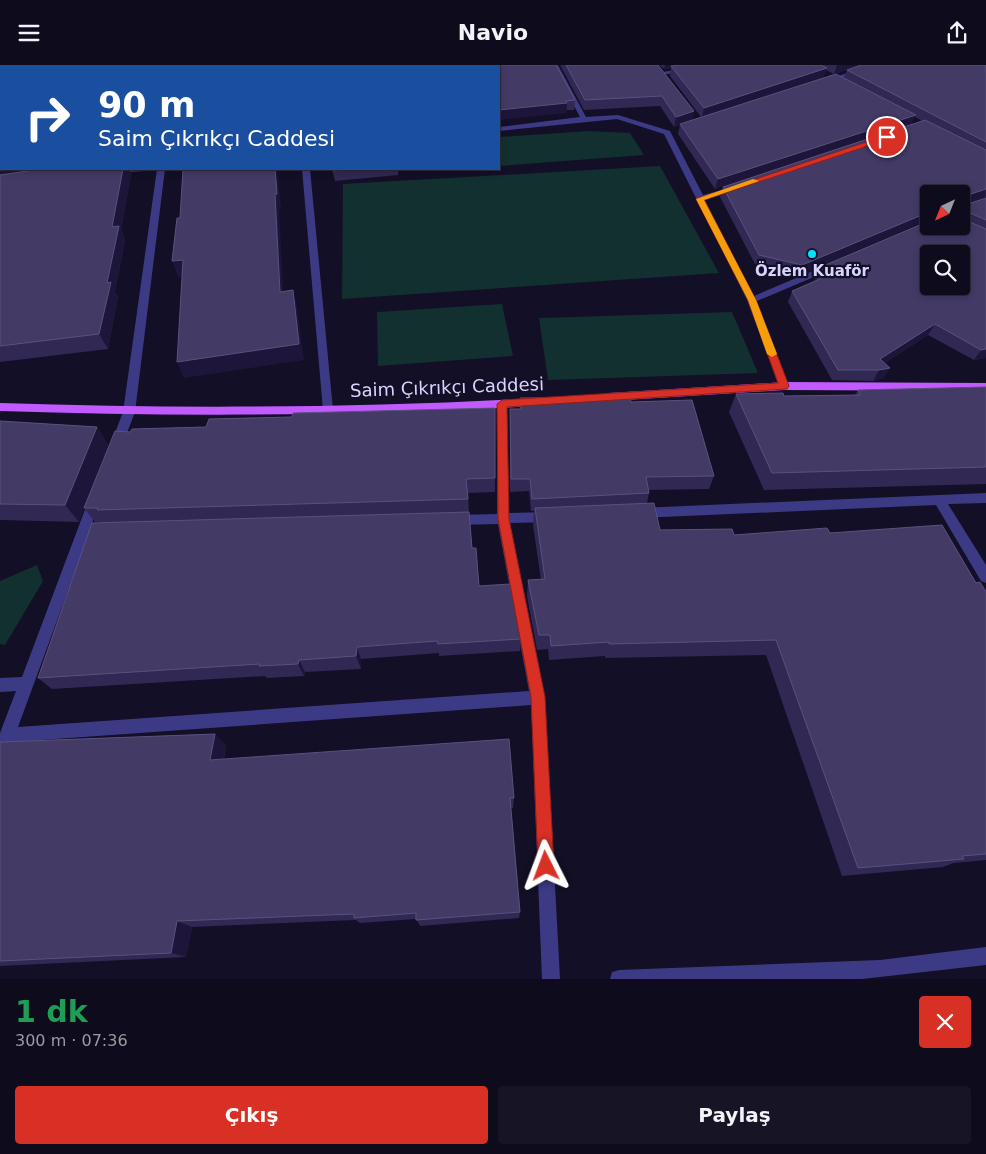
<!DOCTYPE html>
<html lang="tr">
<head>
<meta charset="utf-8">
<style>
	body { margin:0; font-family:"DejaVu Sans",sans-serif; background:#171425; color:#f1f3f6; height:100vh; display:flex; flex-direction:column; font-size:19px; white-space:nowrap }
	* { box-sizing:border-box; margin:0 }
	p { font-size:16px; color:#9b9ba3 }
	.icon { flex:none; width:28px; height:28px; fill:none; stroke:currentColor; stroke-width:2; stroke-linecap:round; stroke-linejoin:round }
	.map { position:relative; height:914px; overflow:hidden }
	.sheet { display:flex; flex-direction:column; background:#0e0b1c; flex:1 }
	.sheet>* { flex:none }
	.guide { position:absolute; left:0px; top:0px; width:500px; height:105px; box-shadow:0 2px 8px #0003,0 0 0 1px #2e2b3b; background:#1a4fa0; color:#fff; overflow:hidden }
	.needle { width:32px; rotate:223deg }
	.fabs { position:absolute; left:920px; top:120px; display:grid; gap:10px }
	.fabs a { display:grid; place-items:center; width:50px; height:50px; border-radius:5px; background:#0e0b1c; box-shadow:0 2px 8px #0003,0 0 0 1px #2e2b3b; font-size:25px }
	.pin { position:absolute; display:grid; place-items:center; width:42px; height:42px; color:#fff; margin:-21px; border:2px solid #fff; border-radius:50%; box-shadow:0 1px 5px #0007 }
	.me { position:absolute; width:55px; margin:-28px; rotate:357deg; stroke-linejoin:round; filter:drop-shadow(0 0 4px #0008) }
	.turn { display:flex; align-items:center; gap:18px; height:105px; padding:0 15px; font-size:22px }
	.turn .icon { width:65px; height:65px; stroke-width:2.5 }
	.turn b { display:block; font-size:35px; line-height:42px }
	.round { display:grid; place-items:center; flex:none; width:52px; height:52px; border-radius:5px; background:#171425 }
	.headline { display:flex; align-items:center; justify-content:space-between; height:85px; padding:0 15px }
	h1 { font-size:30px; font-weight:700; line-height:38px; color:#1e9e55 }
	.cta { display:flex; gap:10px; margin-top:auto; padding:10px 15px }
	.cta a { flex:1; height:58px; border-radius:5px; background:#d93025; color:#fff; font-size:20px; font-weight:700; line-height:58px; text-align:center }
	.cta a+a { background:#171425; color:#f1f3f6 }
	header { display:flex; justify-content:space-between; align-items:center; height:65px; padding:0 15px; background:#0e0b1c; font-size:22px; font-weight:700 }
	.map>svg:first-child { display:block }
</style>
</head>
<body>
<header><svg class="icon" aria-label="menu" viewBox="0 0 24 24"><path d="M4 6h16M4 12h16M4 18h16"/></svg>Navio<svg class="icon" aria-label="share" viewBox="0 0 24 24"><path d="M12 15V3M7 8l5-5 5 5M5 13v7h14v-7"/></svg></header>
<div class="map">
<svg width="986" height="914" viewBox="0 0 986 914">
	<rect width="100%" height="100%" fill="#130f26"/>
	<g fill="#12302f">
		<polygon points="588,66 630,68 644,90 499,101 499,72"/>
		<polygon points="660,101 719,208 342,234 343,119"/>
		<polygon points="502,239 513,291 378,301 377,247"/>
		<polygon points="732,247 758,308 548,315 539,253"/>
		<polygon points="37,500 43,516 5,580 0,579 0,516"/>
	</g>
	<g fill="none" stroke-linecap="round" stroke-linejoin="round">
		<g fill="#3d3a85" fill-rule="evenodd">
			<polygon points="552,0 558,0 586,52 618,50 670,66 703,130 741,120 741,124 705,135 754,231 829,199 835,199 835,203 757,236 789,321 788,324 784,325 779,321 747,235 664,69 617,54 499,66 499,62 580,52"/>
			<polygon points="869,0 878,0 827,18 822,17"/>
			<polygon points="687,3 689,4 689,6 660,10 657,8"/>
			<polygon points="110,104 149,104 145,106 113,108 110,108"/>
			<polygon points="157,104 165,104 135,347 122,381 116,385 110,381 123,347"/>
			<polygon points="302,104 310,104 333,345 328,349 323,345"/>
			<polygon points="502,335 507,339 509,448 550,447 554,449 556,452 554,455 550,457 510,458 545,632 560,914 542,914 531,640 13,677 6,696 0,698 0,668 16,626 0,627 0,613 22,612 89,434 91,431 99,431 101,434 91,461 109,461 111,465 109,469 88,471 18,662 529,626 498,459 455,460 451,459 449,455 451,451 455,450 497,449 497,339"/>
			<polygon points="986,428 986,438 948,439 986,500 986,518 981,516 936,440 640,453 636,451 634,448 636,445 640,443"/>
			<polygon points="986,882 986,900 862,914 610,914 612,907 619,905 880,895"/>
		</g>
		<g fill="#c25bff" fill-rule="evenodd">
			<polygon points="784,317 986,318 986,326 784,325 609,336 604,332 609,328"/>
			<path d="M536,333l5,4 -5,4c-179,10 -357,11 -536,5v-8c179,6 357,5 536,-5z"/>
		</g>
	</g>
	<g fill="#312854" fill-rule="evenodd">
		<polygon points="0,0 160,0 160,1 1,104 129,104 131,109 121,165 125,175 115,227 118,232 108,284 0,297"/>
		<polygon points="321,0 575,35 574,45 567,45 567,48"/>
		<path d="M560,0h98l36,46 -2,9 9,-3 -31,-41 1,-8 -7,1 -4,-4h326v133l-1,-1 -18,7 19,-6v160l-12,2 -46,-25 -43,28 -1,15 -11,3 -41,-1 -44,-78 4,-11 26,-11 -4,-1 4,-11 110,-46 -3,-1 -127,54 -42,-9 -36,-69 3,-10 199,-66 -7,-4 -200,72 -37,-55 2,-9 -6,2 -14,-21 -76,4zM826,5l8,4 13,-4 -3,8h-21zM929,129l32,32h-32z"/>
		<polygon points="332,104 398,104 398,110 335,116"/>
		<polygon points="986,322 986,419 764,425 729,347 736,329 784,331 855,330 858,325"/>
		<polygon points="520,333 631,337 714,411 709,424 648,425 649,428 647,438 660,465 734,470 830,468 976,518 986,527 986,795 954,798 943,802 842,811 766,590 605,593 605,591 549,595 548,584 537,585 527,531 528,515 541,515 533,460 534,446 531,446 529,426 510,427 510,344 520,344"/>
		<polygon points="495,343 495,427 468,428 469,447 472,483 479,521 521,574 520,586 439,591 439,588 361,594 361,604 305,607 304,611 267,613 265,611 52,624 38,613 107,458 106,457 95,457 84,443 79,457 0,455 0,356 97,362 108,380 84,442 130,367 206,362 292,352"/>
		<polygon points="215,669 226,681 224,694 514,733 513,743 511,743 520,847 519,853 420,861 416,854 360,858 356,855 192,862 186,892 0,901 0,677"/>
	</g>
	<g fill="#1d163a">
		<rect x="153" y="0" width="7" height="1"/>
		<polygon points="665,0 711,0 671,1 671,3 664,4"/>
		<polygon points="837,0 863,0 834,9"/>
		<polygon points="827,3 823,13 702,53 704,43"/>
		<polygon points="567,38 567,48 499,55 499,45"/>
		<polygon points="694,46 692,56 674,62 676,52"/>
		<polygon points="916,50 911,60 715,124 718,114"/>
		<polygon points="0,102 1,102 1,104 74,104 0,117"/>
		<polygon points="123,104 129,104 131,109 121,165 125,175 115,227 118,232 108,284 99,269 107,218 112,162"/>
		<polygon points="275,104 277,104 281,144 279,144 284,243 280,227 275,129"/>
		<polygon points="986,124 985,132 961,141 965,131"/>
		<polygon points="929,147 929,150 925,156 798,210 802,200"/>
		<polygon points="968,147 962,157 961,150"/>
		<polygon points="183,195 189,211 178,212 172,196"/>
		<polygon points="293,225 297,242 304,295 184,313 177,297"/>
		<polygon points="935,259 928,270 874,305 880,294"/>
		<polygon points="986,284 986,293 974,295 981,285"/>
		<polygon points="890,303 884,313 873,316 879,305"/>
		<polygon points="97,362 108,380 79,457 65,440"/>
		<polygon points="357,582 361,594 361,604 356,591"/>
		<polygon points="299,595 305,607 304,611 298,599"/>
		<polygon points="215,669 226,681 221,706 210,695"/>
		<polygon points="177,856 192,862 186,892 171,888"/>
	</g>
	<g fill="#433a66" stroke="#5a527e" fill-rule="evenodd">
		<polygon points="0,0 153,0 153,1 1,1 1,102 0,102"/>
		<rect x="195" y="0" width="70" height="1"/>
		<polygon points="321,0 556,0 575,35 566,36 567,38 499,45 499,1 321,1"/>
		<polygon points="566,0 658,0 694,46 676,52 662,31 585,35"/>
		<polygon points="682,0 821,0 827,3 704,43 671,1"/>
		<polygon points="861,0 986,0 986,77 847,5"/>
		<polygon points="836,9 916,50 718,114 680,59"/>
		<polygon points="925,55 986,85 986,124 965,131 965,138 968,139 986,133 986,155 968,147 961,150 961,129 929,129 929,147 802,200 759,190 723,122"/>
		<polygon points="41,104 123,104 112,162 119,161 107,218 111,217 99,269 0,281 0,110"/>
		<polygon points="183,104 275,104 277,129 275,129 280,227 293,225 299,279 177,297 183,195 172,196 177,153 180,153"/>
		<polygon points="332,104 352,104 333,106"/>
		<path d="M961,150l2,4 23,10v120l-5,1 -46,-26 -55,35 10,9 -11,2h-41l-46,-79 44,-19 -18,-4 111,-47v5h32zM929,189h32v32h-32z"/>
		<polygon points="986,322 986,402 772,408 736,329 783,328 784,331 860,330 858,325"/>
		<polygon points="630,331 631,337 692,335 714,411 646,412 649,428 532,434 530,414 511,414 510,344 521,344 520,333"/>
		<polygon points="495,343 495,413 466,414 468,434 97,445 98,443 84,443 115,366 130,367 132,364 206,362 209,354 292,352 293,348"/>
		<polygon points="0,356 97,362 65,440 0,439"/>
		<polygon points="654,438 660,465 732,464 734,470 827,463 830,468 942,460 976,518 980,517 986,527 986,789 962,791 964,794 858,803 776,575 609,579 609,577 551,581 550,570 539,570 528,515 545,514 535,443"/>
		<polygon points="469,447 472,483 476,483 479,521 510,519 521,574 438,579 437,576 357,582 356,591 299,595 298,599 259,601 260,599 38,613 92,458"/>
		<polygon points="215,669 210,695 509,674 514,733 510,733 520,847 416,855 416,848 354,853 354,849 177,856 171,888 0,896 0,677"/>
	</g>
	<polygon fill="#d93025" stroke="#8d1f18" points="887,70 890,72 889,74 704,135 756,235 789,321 787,324 507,342 509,454 545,632 554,801 552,807 546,809 540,807 538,801 531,632 498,454 497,339 502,335 778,318 748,235 696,134"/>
	<polygon fill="#f59e0b" points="753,114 759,116 704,135 756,235 777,289 772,292 767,289 748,235 696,134"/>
	<circle fill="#00e5ff" stroke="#130f26" stroke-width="2" cx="812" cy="189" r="5"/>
	<g text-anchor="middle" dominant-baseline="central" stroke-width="4.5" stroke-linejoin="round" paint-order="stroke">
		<g font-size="15" font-weight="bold" fill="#d9d4ff" stroke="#130f26">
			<text x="812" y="206">Özlem Kuaför</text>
		</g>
		<g font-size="18" fill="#d9d4ff" stroke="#130f26">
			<text transform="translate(447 322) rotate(-2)">Saim Çıkrıkçı Caddesi</text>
		</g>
	</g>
</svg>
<div class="fabs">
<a><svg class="needle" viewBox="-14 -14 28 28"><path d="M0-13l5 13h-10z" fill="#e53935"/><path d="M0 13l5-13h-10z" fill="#9b9ba3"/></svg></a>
<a><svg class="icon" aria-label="search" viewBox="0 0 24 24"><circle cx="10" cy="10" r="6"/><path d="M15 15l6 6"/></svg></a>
</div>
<div class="pin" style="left:887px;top:72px;background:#d93025"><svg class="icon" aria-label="arrive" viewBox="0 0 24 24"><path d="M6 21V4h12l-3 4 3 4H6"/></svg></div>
<svg class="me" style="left:546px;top:801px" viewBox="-20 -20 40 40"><path d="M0-17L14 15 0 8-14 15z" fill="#d93025" stroke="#fff" stroke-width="4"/></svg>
<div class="guide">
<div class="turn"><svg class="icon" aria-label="right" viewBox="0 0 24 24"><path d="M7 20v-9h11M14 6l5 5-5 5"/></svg><div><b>90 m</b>Saim Çıkrıkçı Caddesi</div></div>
</div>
</div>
<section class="sheet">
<div class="headline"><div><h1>1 dk</h1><p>300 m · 07:36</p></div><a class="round" style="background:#d93025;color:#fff"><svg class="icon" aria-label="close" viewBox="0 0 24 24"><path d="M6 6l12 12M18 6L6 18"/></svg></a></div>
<div class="cta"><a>Çıkış</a><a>Paylaş</a></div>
</section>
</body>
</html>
